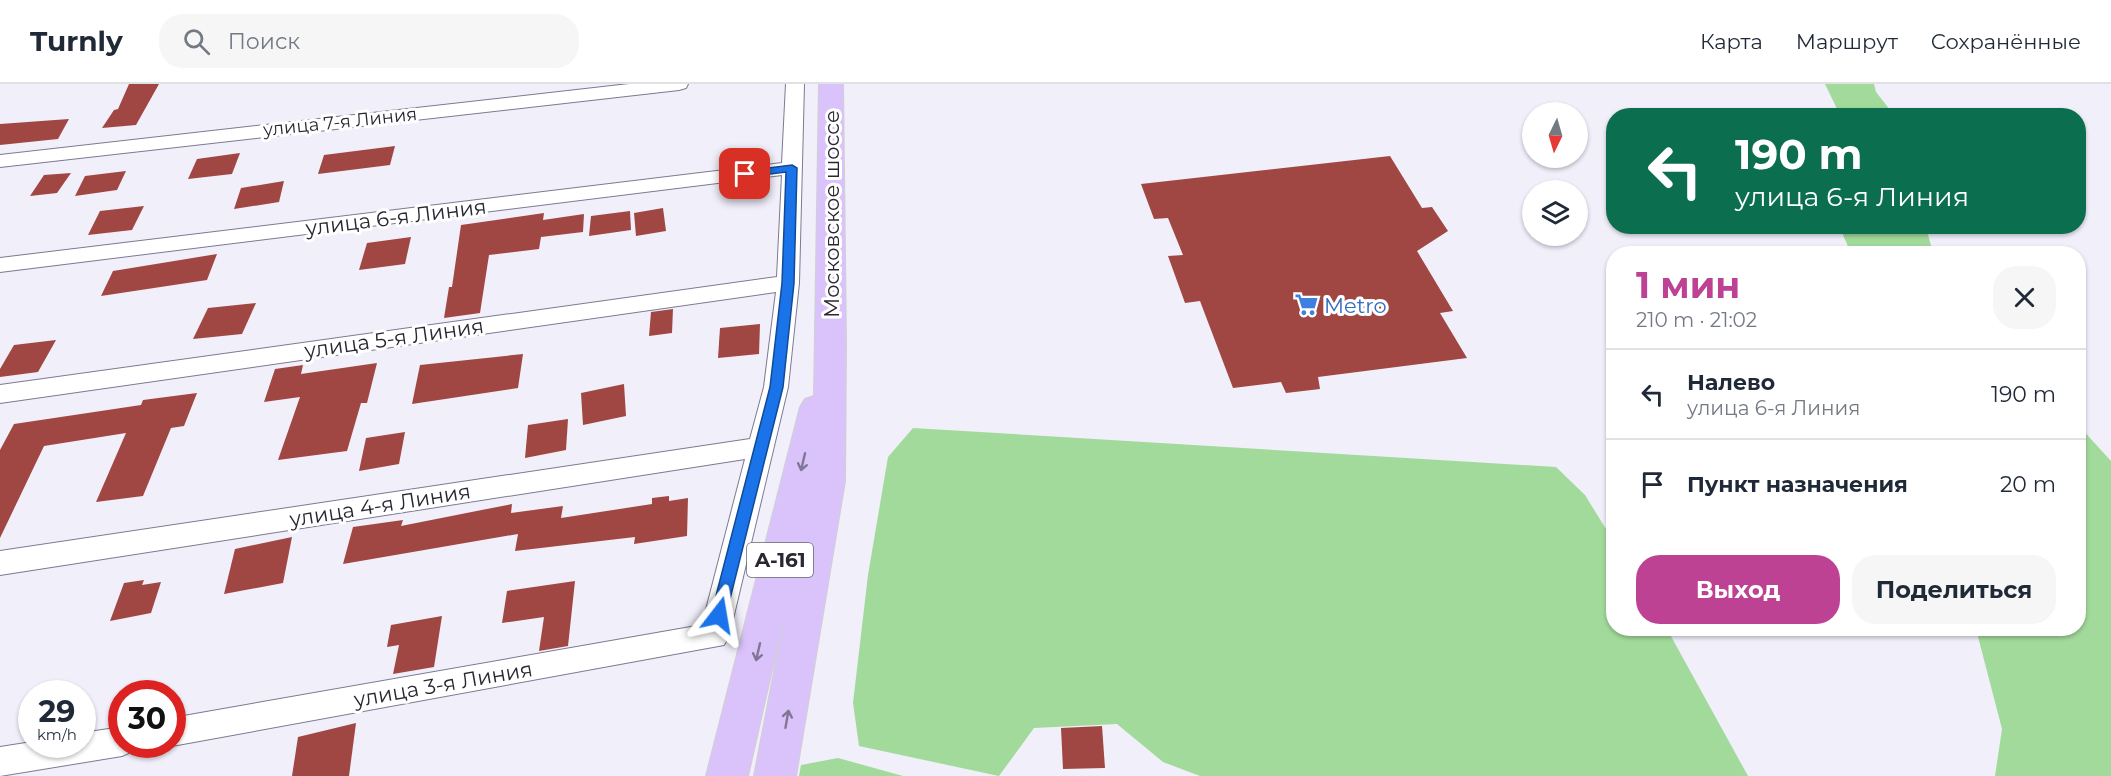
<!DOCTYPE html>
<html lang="ru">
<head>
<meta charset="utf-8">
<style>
	body { margin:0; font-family:Montserrat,sans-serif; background:#f6f6f7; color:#1f2937; height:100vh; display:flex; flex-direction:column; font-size:22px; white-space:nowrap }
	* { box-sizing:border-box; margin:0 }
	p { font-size:20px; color:#747a83 }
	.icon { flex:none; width:33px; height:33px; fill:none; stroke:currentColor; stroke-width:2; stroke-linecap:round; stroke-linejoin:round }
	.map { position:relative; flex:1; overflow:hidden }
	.side { position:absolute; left:1606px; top:162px; width:480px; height:390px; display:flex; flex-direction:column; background:#fff; border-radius:24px; box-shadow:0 2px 4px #0004 }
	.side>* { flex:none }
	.top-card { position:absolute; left:1606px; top:24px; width:480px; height:126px; border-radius:24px; box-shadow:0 2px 4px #0004; background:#0b6e4f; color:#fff; overflow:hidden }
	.needle { width:39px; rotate:185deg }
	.buttons { position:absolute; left:1522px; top:18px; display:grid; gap:12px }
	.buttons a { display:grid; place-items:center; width:66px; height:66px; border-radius:50%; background:#fff; box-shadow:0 2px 4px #0004; font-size:30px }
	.speed { position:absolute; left:18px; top:596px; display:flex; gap:12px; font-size:30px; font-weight:700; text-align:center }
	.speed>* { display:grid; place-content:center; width:78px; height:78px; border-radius:50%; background:#fff; box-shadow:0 2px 4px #0004; line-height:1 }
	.speed small { font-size:15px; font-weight:400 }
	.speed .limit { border:9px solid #d22; background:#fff; color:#111 }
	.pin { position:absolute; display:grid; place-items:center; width:51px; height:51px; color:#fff; margin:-26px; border-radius:12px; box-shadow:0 3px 9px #0006 }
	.me { position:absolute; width:66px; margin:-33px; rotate:14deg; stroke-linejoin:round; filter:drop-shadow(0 0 4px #0008) }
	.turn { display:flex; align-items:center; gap:21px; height:126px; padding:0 30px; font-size:27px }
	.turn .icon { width:78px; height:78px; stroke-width:2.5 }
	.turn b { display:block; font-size:42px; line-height:51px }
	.round { display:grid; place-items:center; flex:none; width:63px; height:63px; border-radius:24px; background:#f6f6f7 }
	.overview { display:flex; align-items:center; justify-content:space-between; height:102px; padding:0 30px }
	h1 { font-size:36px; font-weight:700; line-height:45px; color:#bd4294 }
	.action { display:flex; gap:12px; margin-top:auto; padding:12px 30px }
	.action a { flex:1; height:69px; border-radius:24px; background:#bd4294; color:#fff; font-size:24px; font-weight:700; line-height:69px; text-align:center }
	.action a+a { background:#f6f6f7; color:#1f2937 }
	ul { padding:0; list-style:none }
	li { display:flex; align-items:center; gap:18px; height:90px; padding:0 30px; border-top:2px solid #e0e1e3 }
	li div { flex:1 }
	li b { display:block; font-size:22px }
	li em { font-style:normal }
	header { display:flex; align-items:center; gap:36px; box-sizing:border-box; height:84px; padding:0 30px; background:#fff; border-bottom:2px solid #e0e1e3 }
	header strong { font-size:28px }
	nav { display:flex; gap:33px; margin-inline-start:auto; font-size:21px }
	.search { width:420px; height:54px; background:#f6f6f7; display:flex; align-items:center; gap:15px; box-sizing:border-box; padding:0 21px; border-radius:24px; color:#747a83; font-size:22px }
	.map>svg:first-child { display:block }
</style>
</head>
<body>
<header>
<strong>Turnly</strong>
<div class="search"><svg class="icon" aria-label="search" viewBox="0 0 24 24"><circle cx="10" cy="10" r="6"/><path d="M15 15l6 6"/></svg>Поиск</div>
<nav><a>Карта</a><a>Маршрут</a><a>Сохранённые</a></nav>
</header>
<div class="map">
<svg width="2111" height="692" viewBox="0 0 2111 692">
	<rect width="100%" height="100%" fill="#f1effa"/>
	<g fill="#a2da9b">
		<polygon points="1825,0 1874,0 1876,8 1894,31 1840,31"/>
		<polygon points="1843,143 1926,143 1933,169 1851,169 1843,151"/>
		<polygon points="2079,342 2111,377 2111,692 1995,692 2002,645 1976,545 2079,544"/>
		<polygon points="913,344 1556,383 1585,411 1614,458 1614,544 1667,545 1748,692 1200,692 1163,678 1117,640 1034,644 999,692 859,662 853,619 868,491 888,373"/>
		<polygon points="838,674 903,692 799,692 801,681"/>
	</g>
	<g fill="#a04743">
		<polygon points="129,0 159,0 136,41 102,44 114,26 118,25"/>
		<polygon points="69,35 58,55 0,61 0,40"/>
		<polygon points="395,62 390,81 318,90 324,71"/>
		<polygon points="240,69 232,90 188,95 197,75"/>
		<polygon points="1390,72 1422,124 1432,123 1448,147 1417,167 1453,227 1440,229 1467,274 1318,293 1320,305 1286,309 1281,298 1233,304 1200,217 1185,219 1168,172 1183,171 1168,134 1154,135 1141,100"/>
		<polygon points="126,87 117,106 75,112 85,92"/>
		<polygon points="71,89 57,109 30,112 44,91"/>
		<polygon points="284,97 279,118 234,125 241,104"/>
		<polygon points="144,122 132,146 88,151 100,127"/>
		<polygon points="663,124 666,147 636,152 634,129"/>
		<polygon points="630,127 631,146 589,152 591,132"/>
		<polygon points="544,129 543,136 584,130 583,148 541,153 539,165 489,171 480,229 444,234 449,203 452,203 461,141"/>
		<polygon points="411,153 405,180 359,186 367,159"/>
		<polygon points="217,170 207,196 101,212 113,187"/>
		<polygon points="256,219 242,250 193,255 208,224"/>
		<polygon points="673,225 672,249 649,252 651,228"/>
		<polygon points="760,240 759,270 718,274 720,244"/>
		<polygon points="56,256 38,288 0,293 0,285 14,261"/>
		<polygon points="523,270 518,304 412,320 420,281"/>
		<polygon points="377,279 367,319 361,319 347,367 278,376 300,313 264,318 275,285 303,281 301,290"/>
		<polygon points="624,300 626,332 583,341 581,309"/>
		<polygon points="197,309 184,342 171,344 143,412 96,418 126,349 44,362 0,454 0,366 14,340 141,321 143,316"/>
		<polygon points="568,335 566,366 525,374 528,341"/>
		<polygon points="405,348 399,380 359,387 366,354"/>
		<polygon points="669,412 669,417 688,414 687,452 634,460 635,453 515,467 518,450 343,480 353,443 403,436 401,442 512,420 511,429 563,422 561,434 652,420 652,414"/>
		<polygon points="292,453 283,499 224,510 235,465"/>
		<polygon points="144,496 142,501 161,498 151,529 110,537 124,499"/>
		<polygon points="575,497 568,562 539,567 544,533 502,539 507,507"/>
		<polygon points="442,532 434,583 393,590 399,561 387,563 391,541"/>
		<polygon points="356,639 349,692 292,692 298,653"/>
		<polygon points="1102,642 1105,684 1063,685 1061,644"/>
	</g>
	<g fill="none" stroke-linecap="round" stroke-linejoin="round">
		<defs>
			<g id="minor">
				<polygon points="629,0 688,0 686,4 679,6 0,83 0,71"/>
				<polygon points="786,0 804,0 799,199 788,303 729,552 724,561 172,662 166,660 172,660 172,634 702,541 745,375 0,491 0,467 750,355 764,303 776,208 0,319 0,301 777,193 782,91 0,188 0,174 782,79"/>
				<polygon points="122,643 122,660 136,660 133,667 122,672 0,692 0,663 32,658 32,660 82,660 82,649"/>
			</g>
			<polygon id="highway" points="819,0 843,0 846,260 845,397 796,692 754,692 787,520 748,692 706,692 800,323 805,315 814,312"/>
		</defs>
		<use href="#minor" stroke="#7d7992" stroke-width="2"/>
		<use href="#highway" stroke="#d0d0d2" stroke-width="2"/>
		<use href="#minor" fill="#fff" fill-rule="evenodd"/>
		<use href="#highway" fill="#dac3fa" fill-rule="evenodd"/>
	</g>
	<defs><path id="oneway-shaft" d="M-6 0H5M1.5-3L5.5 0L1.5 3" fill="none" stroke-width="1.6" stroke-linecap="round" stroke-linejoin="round" transform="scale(1.5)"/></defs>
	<g stroke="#827696">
		<use href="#oneway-shaft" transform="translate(803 378) rotate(103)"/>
		<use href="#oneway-shaft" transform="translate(758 568) rotate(103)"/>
		<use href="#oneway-shaft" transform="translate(787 635) rotate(-80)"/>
	</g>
	<polygon fill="#1a73e8" stroke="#114b97" stroke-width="1.5" points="792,81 797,84 794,199 783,303 726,531 724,536 719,538 713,536 711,531 770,303 782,199 786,88 745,93 740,90 745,87"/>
	<defs>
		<symbol id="supermarket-bare" viewBox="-9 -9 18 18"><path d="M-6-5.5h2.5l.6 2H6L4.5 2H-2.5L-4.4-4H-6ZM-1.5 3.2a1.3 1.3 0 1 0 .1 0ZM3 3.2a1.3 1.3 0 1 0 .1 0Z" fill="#3f7fe0" stroke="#fff" stroke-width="2.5" paint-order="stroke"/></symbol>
	</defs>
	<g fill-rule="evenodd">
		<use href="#supermarket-bare" x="1290" y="204" width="33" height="33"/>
	</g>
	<g text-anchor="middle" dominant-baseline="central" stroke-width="6" stroke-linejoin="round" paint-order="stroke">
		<g font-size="18" fill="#292832" stroke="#fff">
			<text transform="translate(340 38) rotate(-6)">улица 7-я Линия</text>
		</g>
		<rect fill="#fff" stroke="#696870" stroke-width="1.5" x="747" y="459" width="66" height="34" rx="4.5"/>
		<g font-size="20" font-weight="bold" fill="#292832">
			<text x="780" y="476">А-161</text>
		</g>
		<g font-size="21" fill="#292832" stroke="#fff">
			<text transform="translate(831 130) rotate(-90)">Московское шоссе</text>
			<text transform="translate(396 133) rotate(-7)">улица 6-я Линия</text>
			<text transform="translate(394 254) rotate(-8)">улица 5-я Линия</text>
			<text transform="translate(380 421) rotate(-9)">улица 4-я Линия</text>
			<text transform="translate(443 600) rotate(-10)">улица 3-я Линия</text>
		</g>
		<g font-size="21" fill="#366cbe" stroke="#fff" text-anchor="start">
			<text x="1324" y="221">Metro</text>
		</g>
	</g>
</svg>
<div class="buttons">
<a><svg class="needle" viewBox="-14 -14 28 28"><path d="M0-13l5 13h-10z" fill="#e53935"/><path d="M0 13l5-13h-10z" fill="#747a83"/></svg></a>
<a><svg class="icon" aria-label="layers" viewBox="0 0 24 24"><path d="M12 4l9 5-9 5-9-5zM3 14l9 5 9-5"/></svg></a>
</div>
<div class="speed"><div>29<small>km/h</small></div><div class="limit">30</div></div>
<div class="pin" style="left:745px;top:90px;background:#d93025"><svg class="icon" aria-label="arrive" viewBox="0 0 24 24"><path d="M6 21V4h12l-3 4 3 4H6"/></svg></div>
<svg class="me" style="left:719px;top:531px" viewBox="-20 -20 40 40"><path d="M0-17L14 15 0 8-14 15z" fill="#1a73e8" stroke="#fff" stroke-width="4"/></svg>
<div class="top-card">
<div class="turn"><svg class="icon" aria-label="left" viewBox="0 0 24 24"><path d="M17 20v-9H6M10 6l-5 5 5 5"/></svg><div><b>190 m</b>улица 6-я Линия</div></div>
</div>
<section class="side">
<div class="overview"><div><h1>1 мин</h1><p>210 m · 21:02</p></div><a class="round"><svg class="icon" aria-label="close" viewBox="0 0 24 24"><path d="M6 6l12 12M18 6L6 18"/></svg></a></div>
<ul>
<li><svg class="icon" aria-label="left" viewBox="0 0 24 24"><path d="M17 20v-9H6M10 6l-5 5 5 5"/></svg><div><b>Налево</b><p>улица 6-я Линия</p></div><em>190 m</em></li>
<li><svg class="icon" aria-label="arrive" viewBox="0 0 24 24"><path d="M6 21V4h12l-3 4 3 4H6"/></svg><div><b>Пункт назначения</b></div><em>20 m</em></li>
</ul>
<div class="action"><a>Выход</a><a>Поделиться</a></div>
</section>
</div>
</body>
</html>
